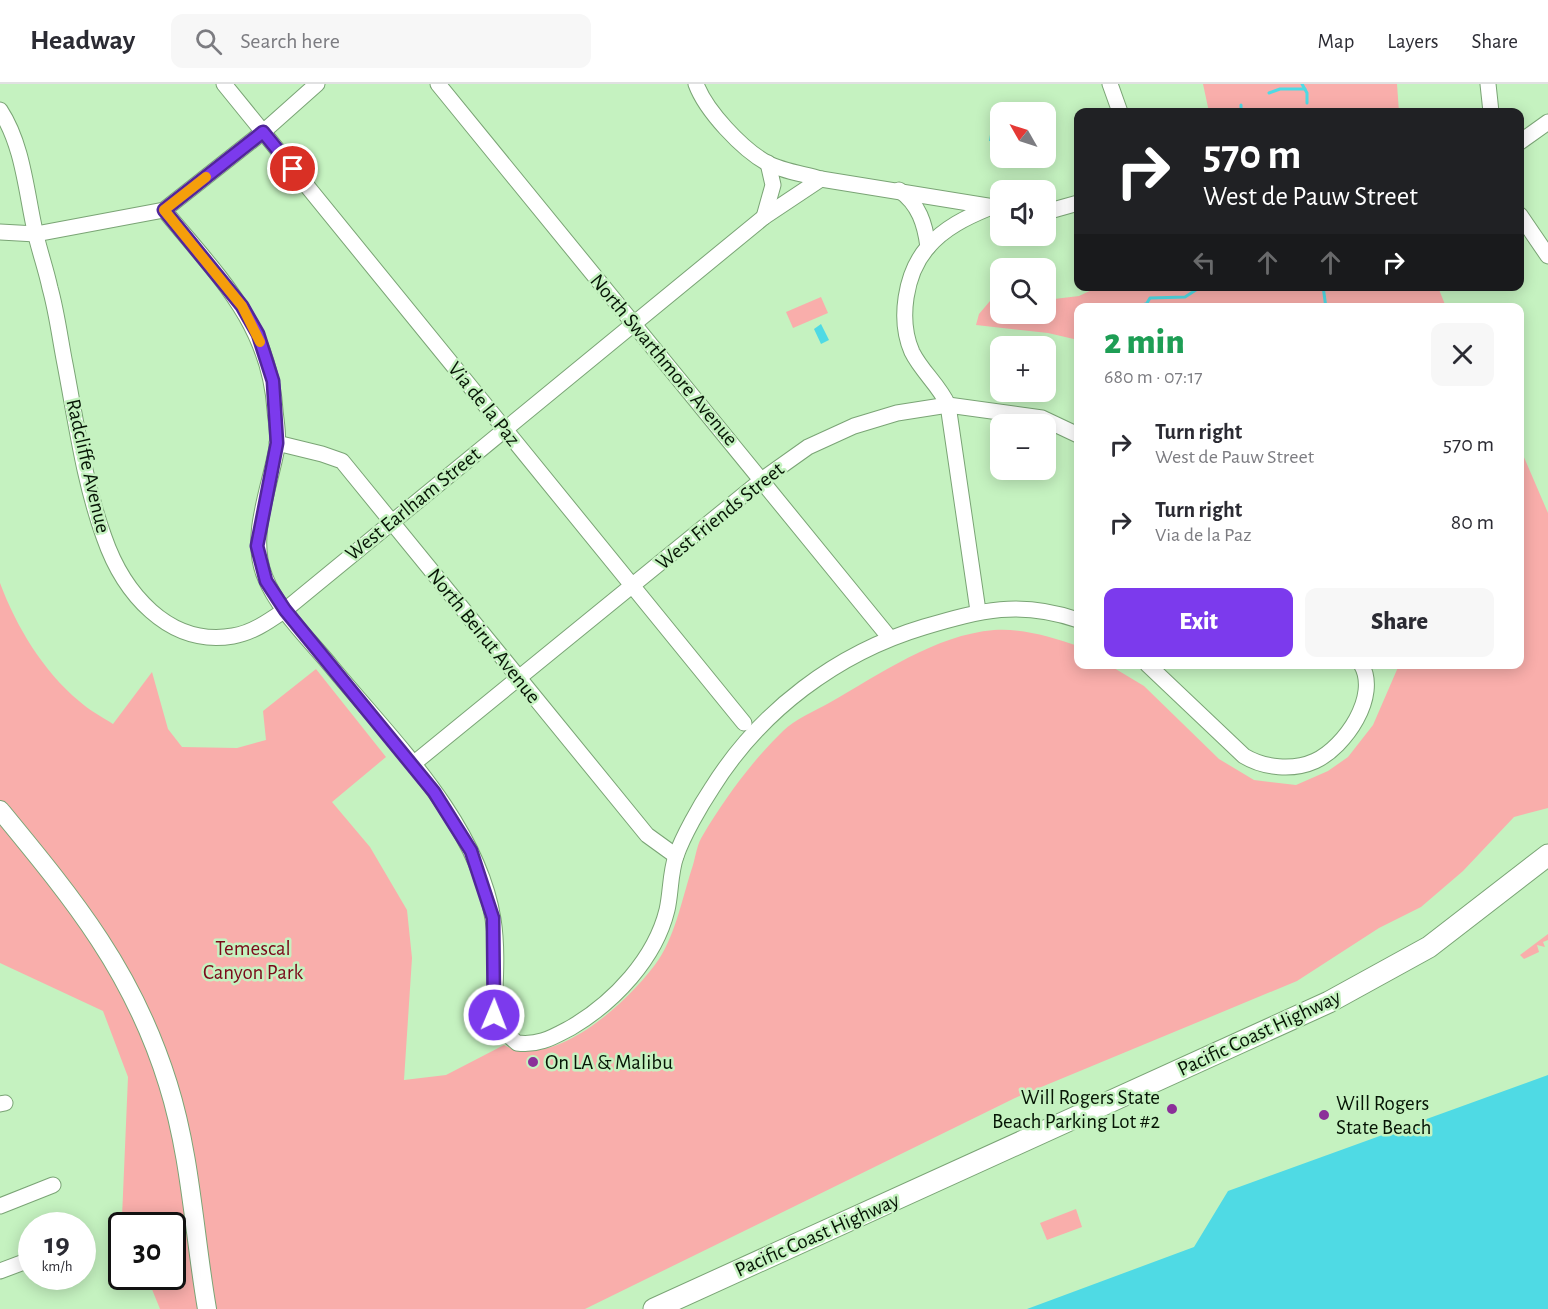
<!DOCTYPE html>
<html lang="en">
<head>
<meta charset="utf-8">
<style>
	body { margin:0; font-family:"Alegreya Sans",sans-serif; background:#f7f7f7; color:#2b2b33; height:100vh; display:flex; flex-direction:column; font-size:22px; white-space:nowrap }
	* { box-sizing:border-box; margin:0 }
	p { font-size:20px; color:#7c7c81 }
	.icon { flex:none; width:33px; height:33px; fill:none; stroke:currentColor; stroke-width:2; stroke-linecap:round; stroke-linejoin:round }
	.map { position:relative; flex:1; overflow:hidden }
	.sheet { position:absolute; left:1074px; top:219px; width:450px; height:366px; display:flex; flex-direction:column; background:#fff; border-radius:12px; box-shadow:0 3px 15px #0003 }
	.sheet>* { flex:none }
	.top-card { position:absolute; left:1074px; top:24px; width:450px; height:183px; border-radius:12px; box-shadow:0 3px 15px #0003; background:#202124; color:#fff; overflow:hidden }
	.needle { width:39px; rotate:309deg }
	.controls { position:absolute; left:990px; top:18px; display:grid; gap:12px }
	.controls a { display:grid; place-items:center; width:66px; height:66px; border-radius:12px; background:#fff; box-shadow:0 3px 15px #0003; font-size:30px }
	.speed { position:absolute; left:18px; top:1128px; display:flex; gap:12px; font-size:30px; font-weight:700; text-align:center }
	.speed>* { display:grid; place-content:center; width:78px; height:78px; border-radius:50%; background:#fff; box-shadow:0 3px 15px #0003; line-height:1 }
	.speed small { font-size:15px; font-weight:400 }
	.speed .limit { border:3px solid #111; border-radius:9px; background:#fff; color:#111 }
	.pin { position:absolute; display:grid; place-items:center; width:51px; height:51px; color:#fff; margin:-26px; border:3px solid #fff; border-radius:50%; box-shadow:0 2px 6px #0007 }
	.me { position:absolute; width:66px; margin:-33px; rotate:1deg; stroke-linejoin:round; filter:drop-shadow(0 0 4px #0008) }
	.turn { display:flex; align-items:center; gap:21px; height:126px; padding:0 30px; font-size:27px }
	.turn .icon { width:78px; height:78px; stroke-width:2.5 }
	.turn b { display:block; font-size:42px; line-height:51px }
	.lanes { display:flex; align-items:center; height:57px; padding:0 30px; background:#0003; justify-content:center; gap:30px; direction:ltr }
	.lanes .off { opacity:.35 }
	.round { display:grid; place-items:center; flex:none; width:63px; height:63px; border-radius:12px; background:#f7f7f7 }
	.summary { display:flex; align-items:center; justify-content:space-between; height:102px; padding:0 30px }
	h1 { font-size:36px; font-weight:800; line-height:45px; color:#1e9e55 }
	.action { display:flex; gap:12px; margin-top:auto; padding:12px 30px }
	.action a { flex:1; height:69px; border-radius:12px; background:#7c3aed; color:#fff; font-size:24px; font-weight:800; line-height:69px; text-align:center }
	.action a+a { background:#f7f7f7; color:#2b2b33 }
	ul { padding:0; list-style:none }
	li { display:flex; align-items:center; gap:18px; height:78px; padding:0 30px }
	li div { flex:1 }
	li b { display:block; font-size:22px }
	li em { font-style:normal }
	header { display:flex; align-items:center; gap:36px; box-sizing:border-box; height:84px; padding:0 30px; background:#fff; border-bottom:2px solid #e1e1e2 }
	header strong { font-size:28px }
	nav { display:flex; gap:33px; margin-inline-start:auto; font-size:21px }
	.search { width:420px; height:54px; background:#f7f7f7; display:flex; align-items:center; gap:15px; box-sizing:border-box; padding:0 21px; border-radius:12px; color:#7c7c81; font-size:22px }
	.map>svg:first-child { display:block }
</style>
</head>
<body>
<header>
<strong>Headway</strong>
<div class="search"><svg class="icon" aria-label="search" viewBox="0 0 24 24"><circle cx="10" cy="10" r="6"/><path d="M15 15l6 6"/></svg>Search here</div>
<nav><a>Map</a><a>Layers</a><a>Share</a></nav>
</header>
<div class="map">
<svg width="1548" height="1225" viewBox="0 0 1548 1225">
	<rect width="100%" height="100%" fill="#c5f2c0"/>
	<g fill="#f9aeab">
		<polygon points="1203,0 1397,0 1399,28 1209,28"/>
		<polygon points="1098,203 1438,203 1446,223 1078,224 1078,256 1048,249 976,241 979,230 990,217 1000,217 1000,230 1046,230 1046,216 1079,212"/>
		<polygon points="821,213 828,229 793,244 786,228"/>
		<path d="M1520,364l28,65v295l-34,9 -51,54 -42,36 -42,21 -82,53 -282,117 -430,211h-425l-13,-32 25,-1v-50l-47,-1 -3,-8 6,-140 -25,-66 -103,-48v-380c16,43 43,88 79,118 10,9 23,16 34,23l39,-52 16,57 14,18 55,1 29,-8 -3,-29 53,-42 70,88 -54,45 38,45 37,63 5,48 -8,122 42,-5 58,-30c50,27 128,-46 155,-86 17,-26 24,-64 34,-94 3,-10 4,-21 10,-30 22,-37 49,-74 80,-104 12,-12 32,-20 46,-28 51,-29 106,-68 165,-73 29,-2 57,7 84,16v18l31,1 35,21 75,73 35,21 42,5 32,-14 20,-14 25,-32 26,-60 121,-1z"/>
		<polygon points="1548,850 1548,856 1543,858 1545,863 1537,861 1539,868 1524,875 1520,871"/>
		<polygon points="1076,1125 1082,1143 1047,1156 1040,1139"/>
	</g>
	<g fill="#4fdae4">
		<polygon points="992,38 1000,42 996,57 989,57"/>
		<polygon points="821,240 829,256 821,260 814,245"/>
		<polygon points="1548,991 1548,1225 1027,1225 1194,1163 1228,1107"/>
	</g>
	<g fill="none" stroke-linecap="round" stroke-linejoin="round">
		<g stroke="#4fdae4" stroke-width="3">
			<polyline points="1302,0 1307,9 1307,19"/>
			<polyline points="1269,9 1280,5 1305,5"/>
			<polyline points="1241,21 1241,28"/>
			<polyline points="1323,202 1326,224"/>
			<polyline points="1145,220 1151,224"/>
			<polyline points="1144,224 1150,214 1185,213 1202,202"/>
		</g>
		<defs>
			<g id="minor">
				<polyline points="224,0 744,639"/>
				<polyline points="438,0 889,553"/>
				<path d="M696,0c10,27 46,65 71,79 15,8 37,11 54,16"/>
				<polyline points="1110,0 1120,28"/>
				<polyline points="1488,0 1491,28"/>
				<path d="M0,26c23,35 26,81 35,121 4,19 11,38 15,57 7,25 10,51 15,76 11,57 19,118 39,173 19,55 64,110 129,99 19,-3 36,-15 52,-26l479,-393 57,-38 179,29"/>
				<polyline points="1520,58 1548,38"/>
				<path d="M899,106c20,14 26,34 29,57"/>
				<path d="M164,126c52,64 105,112 111,200 1,12 4,25 2,37 -7,41 -29,90 -12,130 13,33 44,62 66,89 60,73 146,155 162,253 5,31 2,65 1,96l5,12 18,16c22,3 36,-6 55,-16 42,-25 83,-68 95,-117 4,-17 3,-37 9,-54 7,-20 24,-50 36,-68 48,-77 125,-135 212,-161 57,-17 96,-27 154,-7"/>
				<polyline points="1046,128 1078,119"/>
				<polyline points="1520,131 1548,172"/>
				<polyline points="764,133 773,101 768,79"/>
				<polyline points="0,148 36,150 164,126 263,48 317,0"/>
				<polyline points="277,359 322,370 342,377 647,751 676,772"/>
				<path d="M978,527l-30,-206c-9,-20 -26,-33 -36,-53 -14,-32 -7,-79 16,-105 16,-19 39,-30 61,-39"/>
				<path d="M1147,580l97,92c20,12 49,15 71,5 30,-14 65,-65 46,-97"/>
				<polyline points="413,680 763,395 808,363 854,342 897,329 948,321 1042,334 1078,351"/>
				<polyline points="0,1020 5,1019"/>
				<polyline points="0,1122 53,1101"/>
				<polyline points="0,1187 32,1175"/>
			</g>
			<path id="major" d="M0,726c74,90 133,161 168,274 23,73 26,150 39,225"/>
			<polyline id="highway" points="654,1225 1329,918 1429,863 1548,771"/>
		</defs>
		<use href="#minor" stroke="#7aa475" stroke-width="17"/>
		<use href="#major" stroke="#7aa475" stroke-width="20"/>
		<use href="#highway" stroke="#7aa475" stroke-width="23"/>
		<use href="#minor" stroke="#fff" stroke-width="15"/>
		<use href="#major" stroke="#fff" stroke-width="18"/>
		<use href="#highway" stroke="#fff" stroke-width="21"/>
	</g>
	<g fill="none" stroke-linecap="round" stroke-linejoin="round">
		<defs>
			<polyline id="route" points="293,85 263,48 164,126 242,222 258,250 273,297 277,359 257,462 266,497 285,526 434,708 471,767 493,834 494,931"/>
		</defs>
		<use href="#route" stroke="#51269a" stroke-width="15"/>
		<use href="#route" stroke="#7c3aed" stroke-width="10"/>
		<polyline stroke="#f59e0b" stroke-width="10" points="206,93 164,126 242,222 260,258"/>
	</g>
	<g fill="#8b2f99" stroke="#c5f2c0" stroke-width="2">
		<circle cx="533" cy="978" r="6"/>
		<circle cx="1172" cy="1025" r="6"/>
		<circle cx="1324" cy="1031" r="6"/>
	</g>
	<g text-anchor="middle" dominant-baseline="central" stroke-width="5" stroke-linejoin="round" paint-order="stroke">
		<g font-size="21" fill="#061505" stroke="#c5f2c0">
			<text transform="translate(664 276) rotate(50)">North Swarthmore Avenue</text>
			<text transform="translate(484 320) rotate(51)">Via de la Paz</text>
			<text transform="translate(88 382) rotate(77)">Radcliffe Avenue</text>
			<text transform="translate(413 420) rotate(-39)">West Earlham Street</text>
			<text transform="translate(720 432) rotate(-39)">West Friends Street</text>
			<text transform="translate(484 552) rotate(51)">North Beirut Avenue</text>
			<text transform="translate(1259 949) rotate(-25)">Pacific Coast Highway</text>
			<text transform="translate(817 1151) rotate(-24)">Pacific Coast Highway</text>
		</g>
		<g font-size="21" fill="#7a0a1a" stroke="#c5f2c0">
			<text x="253" y="864">Temescal<tspan x="253" dy="24">Canyon Park</tspan></text>
		</g>
		<g font-size="21" fill="#061505" stroke="#c5f2c0" text-anchor="start">
			<text x="545" y="978">On LA &amp; Malibu</text>
			<text x="1160" y="1013" text-anchor="end">Will Rogers State<tspan x="1160" dy="24">Beach Parking Lot #2</tspan></text>
			<text x="1336" y="1019">Will Rogers<tspan x="1336" dy="24">State Beach</tspan></text>
		</g>
	</g>
</svg>
<div class="controls">
<a><svg class="needle" viewBox="-14 -14 28 28"><path d="M0-13l5 13h-10z" fill="#e53935"/><path d="M0 13l5-13h-10z" fill="#7c7c81"/></svg></a>
<a><svg class="icon" aria-label="sound" viewBox="0 0 24 24"><path d="M4 9h4l5-4v14l-5-4H4zM17 9q2 3 0 6"/></svg></a>
<a><svg class="icon" aria-label="search" viewBox="0 0 24 24"><circle cx="10" cy="10" r="6"/><path d="M15 15l6 6"/></svg></a>
<a>+</a>
<a>−</a>
</div>
<div class="speed"><div>19<small>km/h</small></div><div class="limit">30</div></div>
<div class="pin" style="left:293px;top:85px;background:#d93025"><svg class="icon" aria-label="arrive" viewBox="0 0 24 24"><path d="M6 21V4h12l-3 4 3 4H6"/></svg></div>
<svg class="me" style="left:494px;top:931px" viewBox="-20 -20 40 40"><circle r="17" fill="#7c3aed" stroke="#fff" stroke-width="3"/><path d="M0-11L8 9 0 5-8 9z" fill="#fff"/></svg>
<div class="top-card">
<div class="turn"><svg class="icon" aria-label="right" viewBox="0 0 24 24"><path d="M7 20v-9h11M14 6l5 5-5 5"/></svg><div><b>570 m</b>West de Pauw Street</div></div>
<div class="lanes"><svg class="icon off" aria-label="left" viewBox="0 0 24 24"><path d="M17 20v-9H6M10 6l-5 5 5 5"/></svg><svg class="icon off" aria-label="ahead" viewBox="0 0 24 24"><path d="M12 20V5M6 11l6-6 6 6"/></svg><svg class="icon off" aria-label="ahead" viewBox="0 0 24 24"><path d="M12 20V5M6 11l6-6 6 6"/></svg><svg class="icon" aria-label="right" viewBox="0 0 24 24"><path d="M7 20v-9h11M14 6l5 5-5 5"/></svg></div>
</div>
<section class="sheet">
<div class="summary"><div><h1>2 min</h1><p>680 m · 07:17</p></div><a class="round"><svg class="icon" aria-label="close" viewBox="0 0 24 24"><path d="M6 6l12 12M18 6L6 18"/></svg></a></div>
<ul>
<li><svg class="icon" aria-label="right" viewBox="0 0 24 24"><path d="M7 20v-9h11M14 6l5 5-5 5"/></svg><div><b>Turn right</b><p>West de Pauw Street</p></div><em>570 m</em></li>
<li><svg class="icon" aria-label="right" viewBox="0 0 24 24"><path d="M7 20v-9h11M14 6l5 5-5 5"/></svg><div><b>Turn right</b><p>Via de la Paz</p></div><em>80 m</em></li>
</ul>
<div class="action"><a>Exit</a><a>Share</a></div>
</section>
</div>
</body>
</html>
